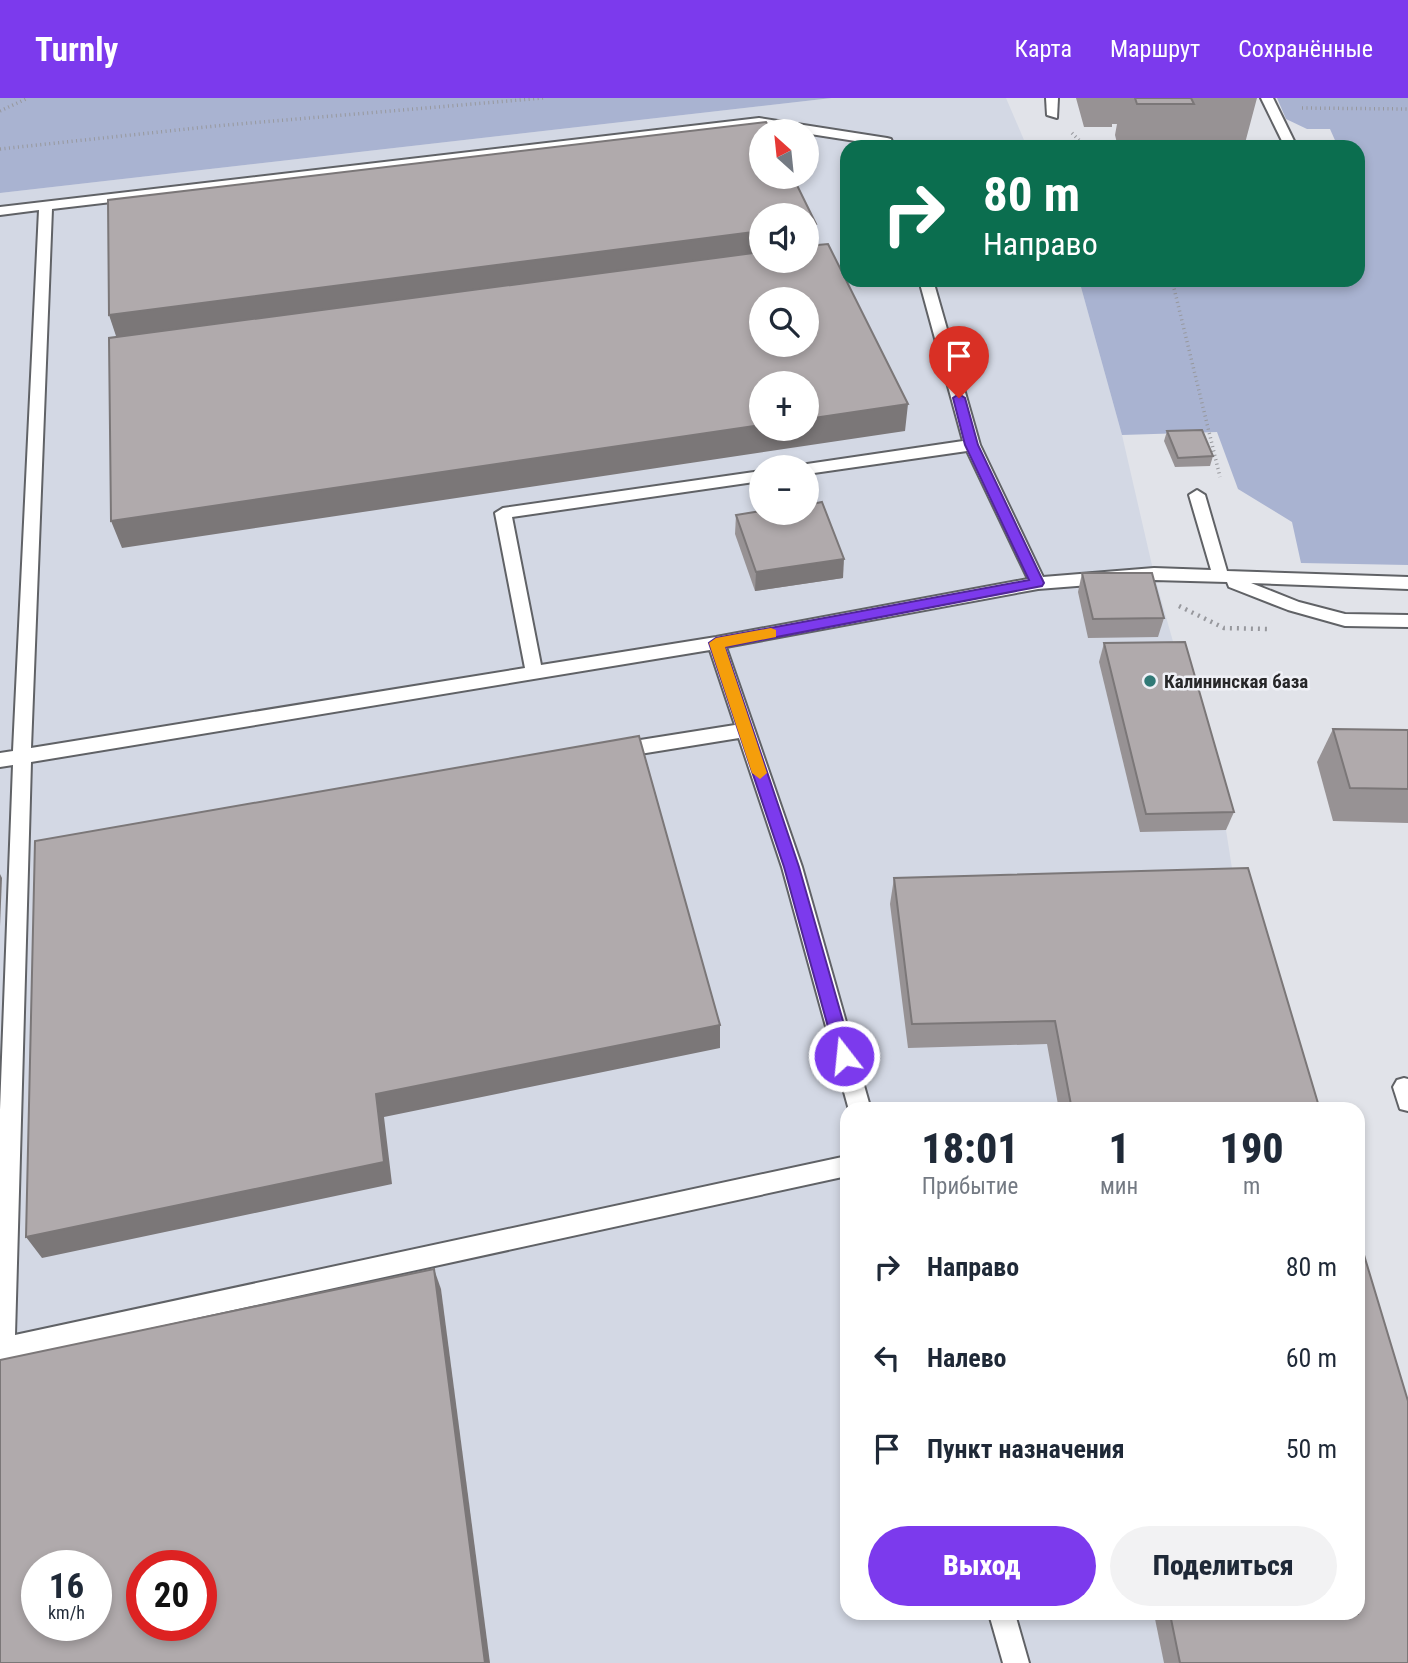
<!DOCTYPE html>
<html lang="ru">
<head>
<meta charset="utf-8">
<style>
	body { margin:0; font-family:"Roboto Condensed",sans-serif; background:#f2f2f3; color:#1f2937; height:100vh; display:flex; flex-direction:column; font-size:26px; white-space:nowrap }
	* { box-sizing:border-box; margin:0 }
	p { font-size:23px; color:#747a83 }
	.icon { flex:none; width:38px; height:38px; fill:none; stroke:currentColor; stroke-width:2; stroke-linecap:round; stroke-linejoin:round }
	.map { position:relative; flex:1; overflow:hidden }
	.panel { position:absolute; left:840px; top:1004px; width:525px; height:518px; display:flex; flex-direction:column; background:#fff; border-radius:21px; box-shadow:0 4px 10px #0003 }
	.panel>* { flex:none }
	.hud { position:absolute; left:840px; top:42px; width:525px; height:147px; border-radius:21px; box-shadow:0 4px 10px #0003; background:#0b6e4f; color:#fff; overflow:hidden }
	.needle { width:46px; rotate:333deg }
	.fabs { position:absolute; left:749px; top:21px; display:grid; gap:14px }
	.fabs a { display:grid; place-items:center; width:70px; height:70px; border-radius:50%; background:#fff; box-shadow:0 4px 10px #0003; font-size:35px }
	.speed { position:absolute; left:21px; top:1452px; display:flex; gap:14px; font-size:35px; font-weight:700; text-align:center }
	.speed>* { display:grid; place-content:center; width:91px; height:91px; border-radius:50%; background:#fff; box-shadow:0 4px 10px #0003; line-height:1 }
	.speed small { font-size:18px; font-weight:400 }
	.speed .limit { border:10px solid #d22; background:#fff; color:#111 }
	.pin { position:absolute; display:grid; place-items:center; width:60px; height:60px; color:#fff; margin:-72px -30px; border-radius:50% 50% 50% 0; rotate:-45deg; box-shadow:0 0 7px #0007 }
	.pin .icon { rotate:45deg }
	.me { position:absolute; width:77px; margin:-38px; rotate:344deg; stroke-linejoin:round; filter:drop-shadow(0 0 5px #0008) }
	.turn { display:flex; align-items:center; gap:24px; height:147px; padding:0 28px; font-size:32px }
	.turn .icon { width:91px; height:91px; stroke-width:2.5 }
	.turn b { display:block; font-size:49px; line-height:60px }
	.eta { display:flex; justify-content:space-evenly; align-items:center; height:119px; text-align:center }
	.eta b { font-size:42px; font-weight:800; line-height:49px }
	.button { display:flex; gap:14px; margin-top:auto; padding:14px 28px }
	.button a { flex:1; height:80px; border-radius:42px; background:#7c3aed; color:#fff; font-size:28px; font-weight:800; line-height:80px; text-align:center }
	.button a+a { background:#f2f2f3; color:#1f2937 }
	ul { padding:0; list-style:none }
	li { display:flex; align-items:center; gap:21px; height:91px; padding:0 28px }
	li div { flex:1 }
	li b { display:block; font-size:26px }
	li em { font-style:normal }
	header { display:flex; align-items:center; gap:42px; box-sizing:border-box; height:98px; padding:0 35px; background:#7c3aed; color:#fff }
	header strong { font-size:33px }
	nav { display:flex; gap:38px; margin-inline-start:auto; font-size:24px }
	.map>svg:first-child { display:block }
</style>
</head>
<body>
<header>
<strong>Turnly</strong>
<nav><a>Карта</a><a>Маршрут</a><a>Сохранённые</a></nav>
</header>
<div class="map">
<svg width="1408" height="1565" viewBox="0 0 1408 1565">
	<rect width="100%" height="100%" fill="#e1e3e9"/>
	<path fill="#d3d8e4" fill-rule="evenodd" d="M832,0h174l21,49h-180v133h232l43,155 32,139 72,256 10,64 73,215 -462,1v504h511l50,49h-1408v-1470zM761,33h46v46h-46zM761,117h46v46h-46zM761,201h46v46h-46zM761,285h46v46h-46zM761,369h46v46h-46zM37,1468h59v60h-59zM142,1468h59v60h-59z"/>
	<g fill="#a9b3d1">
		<polygon points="0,0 832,0 0,95"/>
		<polygon points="1277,0 1408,0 1408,467 1301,465 1292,424 1238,391 1217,334 1122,337 1079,182 1358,182 1358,49 1338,49 1330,31 1307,31 1286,21"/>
	</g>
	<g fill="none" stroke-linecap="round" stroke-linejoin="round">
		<defs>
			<g id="lane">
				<polygon points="1046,0 1058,0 1057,20 1047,17"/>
				<polygon points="1261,0 1273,0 1297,49 1285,49"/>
				<polygon points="759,20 887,40 891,41 894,49 759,28 52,111 31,650 525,570 495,415 503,410 761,373 761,383 512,419 541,567 716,539 1028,481 967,353 807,376 807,369 800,369 807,366 963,343 919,182 933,182 980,347 1043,479 1154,470 1211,472 1189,397 1197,392 1205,397 1227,473 1408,479 1408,491 1251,485 1299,504 1345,516 1408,517 1408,529 1345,528 1288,512 1229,489 1227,484 1154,482 1038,491 726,549 802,769 871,1012 849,1012 782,769 739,640 615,660 609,658 606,653 609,648 615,646 735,627 710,552 31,664 15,1237 847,1058 847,1078 0,1263 0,1012 13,667 0,669 0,655 13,653 39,112 0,117 0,109"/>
				<polygon points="1404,980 1408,981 1408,1013 1400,1011 1393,989 1397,982"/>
				<polygon points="989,1516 1015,1516 1029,1565 1003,1565"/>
			</g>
		</defs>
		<use href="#lane" stroke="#606266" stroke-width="4"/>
		<g stroke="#97989d" stroke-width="3.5" stroke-dasharray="1 3.5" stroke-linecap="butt">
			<polyline points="1302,10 1408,11"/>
			<polyline points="0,13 28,0"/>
			<polyline points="1072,35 1086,49"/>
			<polyline points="0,51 215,28 543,0"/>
			<polyline points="1172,182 1220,379"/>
		</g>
		<polyline stroke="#97989d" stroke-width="4.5" stroke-dasharray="2 5" stroke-linecap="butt" points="1179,508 1224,530 1267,531"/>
		<use href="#lane" fill="#fff" fill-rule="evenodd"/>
	</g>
	<g fill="#979294">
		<polygon points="1076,0 1257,0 1244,49 1118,49 1115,37 1117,26 1112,26 1112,29 1084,29"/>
		<polygon points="1167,333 1213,358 1210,368 1175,369 1164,343"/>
		<polygon points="736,417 843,480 755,493 735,436"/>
		<polygon points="1082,475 1164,520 1158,539 1088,540 1078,494"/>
		<polygon points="1104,545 1234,714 1226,732 1140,734 1099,564"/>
		<polygon points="1333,631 1408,632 1408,725 1333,723 1317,664"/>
		<polygon points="894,780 1320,1012 1059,1012 1047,946 908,950 890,806"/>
		<polygon points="1154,1516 1358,1516 1408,1565 1164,1565"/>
	</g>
	<g fill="#7b7778">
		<polygon points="816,126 815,153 807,154 807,127"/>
		<polygon points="761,133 761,160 118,244 109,217"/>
		<polygon points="908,306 905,333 122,450 111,423 761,327 761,331 807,331 807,321"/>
		<polygon points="844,461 843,480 755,493 756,474"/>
		<polygon points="0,776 2,780 0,828"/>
		<polygon points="720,927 720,950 384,1019 392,1086 42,1160 26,1139 376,996"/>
		<polygon points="434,1171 441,1191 490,1565 485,1565"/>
	</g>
	<g fill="#b0aaac" stroke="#7b7778" stroke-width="2" fill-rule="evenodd">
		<polygon points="1135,0 1191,0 1194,6 1137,6"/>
		<polygon points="766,24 771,33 761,33 761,79 793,79 816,126 807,127 807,117 761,117 761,133 109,217 108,102"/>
		<path d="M828,146l80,160 -101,15v-36h-46v42l-650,96 -2,-183 652,-86v9h46v-15zM761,201h46v46h-46z"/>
		<polygon points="1202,332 1213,358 1178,360 1167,333"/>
		<polygon points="822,404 844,461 756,474 736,417 761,413 761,415 807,415 807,407"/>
		<polygon points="1082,475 1152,475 1164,520 1093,521"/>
		<polygon points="1185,544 1234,714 1146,716 1104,545"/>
		<polygon points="1333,631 1408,632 1408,691 1350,690"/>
		<polygon points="639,638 720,927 376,996 384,1064 26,1139 35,743"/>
		<polygon points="1248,770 1320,1012 1072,1012 1055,923 912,926 894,780"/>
		<polygon points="1358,1137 1408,1303 1408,1565 1180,1565 1170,1516 1358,1516"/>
		<path d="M434,1171l51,394h-485v-303zM37,1468h59v60h-59zM142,1468h59v60h-59z"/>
	</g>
	<polygon fill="#7c3aed" stroke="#51269a" stroke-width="2" points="959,296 965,300 978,347 1044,485 1042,488 725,549 799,769 853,958 850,963 844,965 838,963 836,958 784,769 709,545 716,540 1029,482 965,347 953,300"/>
	<polygon fill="#f59e0b" points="771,530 776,532 776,539 725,549 767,675 760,681 752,675 709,545 716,540"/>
	<circle fill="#307976" stroke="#eff0f6" stroke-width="2.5" cx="1150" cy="583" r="7"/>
	<g text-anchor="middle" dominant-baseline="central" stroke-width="5" stroke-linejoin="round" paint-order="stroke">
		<g font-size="19" font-weight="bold" fill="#272729" stroke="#eff0f6" text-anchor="start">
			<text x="1164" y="583">Калининская база</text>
		</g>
	</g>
</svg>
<div class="fabs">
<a><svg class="needle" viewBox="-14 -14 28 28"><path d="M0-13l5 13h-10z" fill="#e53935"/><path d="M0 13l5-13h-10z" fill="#747a83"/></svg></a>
<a><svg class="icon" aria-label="sound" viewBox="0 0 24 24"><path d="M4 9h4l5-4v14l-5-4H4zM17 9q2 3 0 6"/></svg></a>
<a><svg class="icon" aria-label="search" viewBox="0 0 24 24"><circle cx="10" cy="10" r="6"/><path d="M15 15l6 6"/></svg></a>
<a>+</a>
<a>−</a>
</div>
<div class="speed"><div>16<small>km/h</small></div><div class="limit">20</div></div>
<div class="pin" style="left:959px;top:300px;background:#d93025"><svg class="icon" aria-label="arrive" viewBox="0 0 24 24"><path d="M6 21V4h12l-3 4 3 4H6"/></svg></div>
<svg class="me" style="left:844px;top:958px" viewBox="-20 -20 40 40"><circle r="17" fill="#7c3aed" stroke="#fff" stroke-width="3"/><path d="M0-11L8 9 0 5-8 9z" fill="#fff"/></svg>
<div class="hud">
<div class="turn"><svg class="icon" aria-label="right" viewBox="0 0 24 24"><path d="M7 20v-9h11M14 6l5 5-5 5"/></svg><div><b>80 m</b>Направо</div></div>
</div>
<section class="panel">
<div class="eta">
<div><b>18:01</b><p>Прибытие</p></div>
<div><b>1</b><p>мин</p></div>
<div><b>190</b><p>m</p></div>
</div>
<ul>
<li><svg class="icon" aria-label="right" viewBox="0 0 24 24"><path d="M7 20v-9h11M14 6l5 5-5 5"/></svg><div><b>Направо</b></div><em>80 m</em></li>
<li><svg class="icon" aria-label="left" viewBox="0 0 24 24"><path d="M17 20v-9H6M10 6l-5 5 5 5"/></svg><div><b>Налево</b></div><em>60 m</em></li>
<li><svg class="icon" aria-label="arrive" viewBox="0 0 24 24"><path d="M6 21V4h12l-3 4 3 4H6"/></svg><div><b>Пункт назначения</b></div><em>50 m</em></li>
</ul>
<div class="button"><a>Выход</a><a>Поделиться</a></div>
</section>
</div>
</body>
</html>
